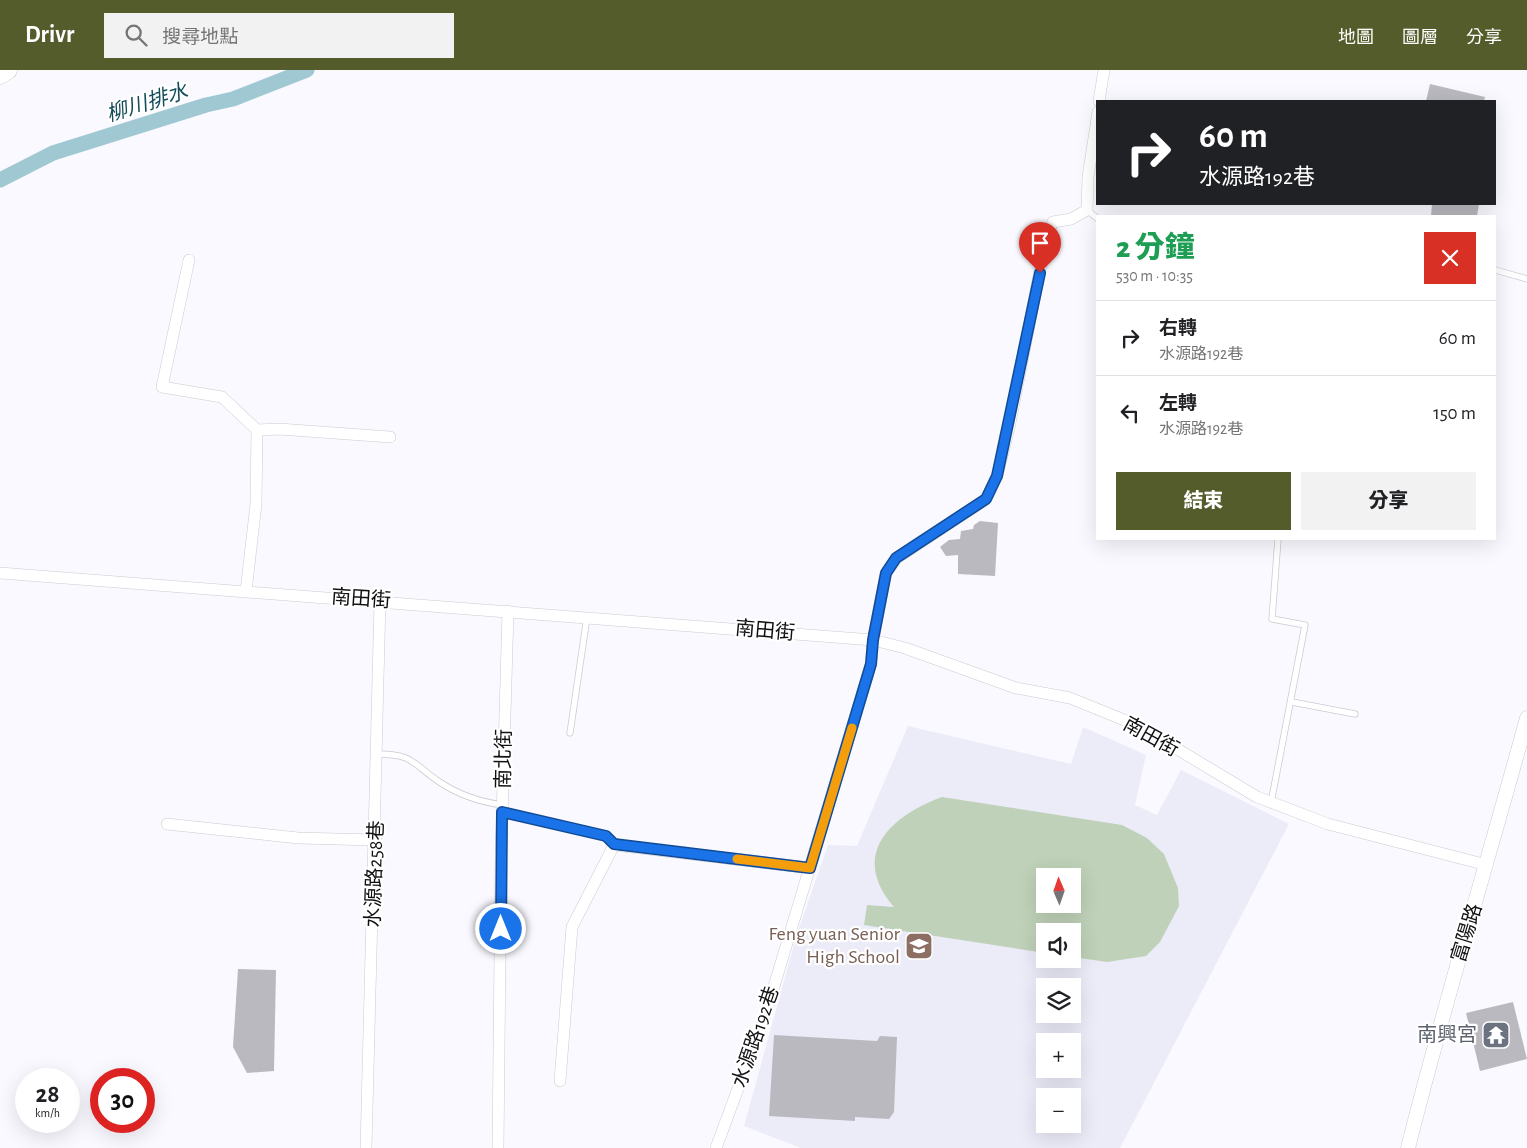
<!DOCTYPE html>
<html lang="zh-TW">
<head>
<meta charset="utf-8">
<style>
	body { margin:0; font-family:"Alegreya Sans","Noto Sans TC",sans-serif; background:#f2f2f2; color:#202124; height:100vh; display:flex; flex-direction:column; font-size:19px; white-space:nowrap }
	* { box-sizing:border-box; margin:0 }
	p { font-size:16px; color:#757577 }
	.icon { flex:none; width:28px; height:28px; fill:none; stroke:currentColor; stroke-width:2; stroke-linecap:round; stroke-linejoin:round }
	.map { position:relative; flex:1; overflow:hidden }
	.panel { position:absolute; left:1096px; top:145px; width:400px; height:325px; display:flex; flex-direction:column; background:#fff; border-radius:0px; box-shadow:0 5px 20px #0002 }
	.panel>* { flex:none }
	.hud { position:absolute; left:1096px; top:30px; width:400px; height:105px; border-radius:0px; box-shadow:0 5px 20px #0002; background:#202124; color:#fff; overflow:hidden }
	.needle { width:32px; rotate:358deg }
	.buttons { position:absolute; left:1036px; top:798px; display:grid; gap:10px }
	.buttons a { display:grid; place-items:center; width:45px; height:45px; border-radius:0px; background:#fff; box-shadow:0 5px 20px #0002; font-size:25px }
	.speed { position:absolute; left:15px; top:998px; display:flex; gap:10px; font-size:25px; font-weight:700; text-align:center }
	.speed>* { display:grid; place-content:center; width:65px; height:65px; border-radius:50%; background:#fff; box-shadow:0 5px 20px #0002; line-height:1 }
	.speed small { font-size:12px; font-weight:400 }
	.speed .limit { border:8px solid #d22; background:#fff; color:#111 }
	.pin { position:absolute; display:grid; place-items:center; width:42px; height:42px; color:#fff; margin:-51px -21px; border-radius:50% 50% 50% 0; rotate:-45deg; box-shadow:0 0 5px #0007 }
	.pin .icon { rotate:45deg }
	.me { position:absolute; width:55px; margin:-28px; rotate:0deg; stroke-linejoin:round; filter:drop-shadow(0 0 4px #0008) }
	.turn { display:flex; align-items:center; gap:18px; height:105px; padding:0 20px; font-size:22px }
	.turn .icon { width:65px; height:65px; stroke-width:2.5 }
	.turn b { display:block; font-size:35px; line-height:42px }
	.round { display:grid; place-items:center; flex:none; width:52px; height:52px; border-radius:0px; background:#f2f2f2 }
	.head { display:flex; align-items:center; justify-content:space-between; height:85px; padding:0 20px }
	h1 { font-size:30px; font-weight:800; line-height:38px; color:#1e9e55 }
	.button { display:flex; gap:10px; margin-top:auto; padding:10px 20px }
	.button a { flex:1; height:58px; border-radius:0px; background:#555c2b; color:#fff; font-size:20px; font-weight:800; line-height:58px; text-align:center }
	.button a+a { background:#f2f2f2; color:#202124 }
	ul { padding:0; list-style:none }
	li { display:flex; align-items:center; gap:15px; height:75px; padding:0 20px; border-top:1px solid #e0e0e0 }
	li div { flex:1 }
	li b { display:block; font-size:19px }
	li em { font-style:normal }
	header { display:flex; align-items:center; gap:30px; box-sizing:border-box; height:70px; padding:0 25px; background:#555c2b; color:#fff }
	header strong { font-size:24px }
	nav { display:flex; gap:28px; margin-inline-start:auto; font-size:18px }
	.search { width:350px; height:45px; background:#f2f2f2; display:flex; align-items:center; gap:12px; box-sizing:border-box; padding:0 18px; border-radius:0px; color:#757577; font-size:19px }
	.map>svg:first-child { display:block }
</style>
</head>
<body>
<header>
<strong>Drivr</strong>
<div class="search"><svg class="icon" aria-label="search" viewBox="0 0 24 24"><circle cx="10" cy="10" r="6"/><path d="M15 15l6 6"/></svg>搜尋地點</div>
<nav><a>地圖</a><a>圖層</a><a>分享</a></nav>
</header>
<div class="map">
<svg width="1527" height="1078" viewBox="0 0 1527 1078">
	<rect width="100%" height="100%" fill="#f9f9ff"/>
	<path fill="#ececf9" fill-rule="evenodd" d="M908,656l163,38 12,-37 63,28 -11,50 22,10 24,-45 108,54 -169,324h-319l-57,-22 53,-192 31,-89 29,1zM1045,806h27v28h-27zM1045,861h27v28h-27zM1045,916h27v28h-27zM1045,971h27v28h-27zM1045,1026h27v28h-27z"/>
	<path fill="#bfd1b8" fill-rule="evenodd" d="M942,727l180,28 25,13 17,16 14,34 1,18 -19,36 -14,14 -39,6 -34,-5 -1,-26h-27v22l-181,-28 3,-20 27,2c-45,-52 -4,-91 48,-110zM1045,806h27v28h-27z"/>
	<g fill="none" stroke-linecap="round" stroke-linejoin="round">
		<polyline stroke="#a0c8d3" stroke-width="15" points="0,110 53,83 206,35 233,29 307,0"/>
	</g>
	<g fill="#b9b9bf">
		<polygon points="1430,14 1485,27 1484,31 1426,31"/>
		<polygon points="1432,134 1479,134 1477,146 1431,146"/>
		<polygon points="980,451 998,453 995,506 958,504 958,485 946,486 940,477 949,470 960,469 961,461 973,459 974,455"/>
		<polygon points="238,899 276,900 274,1001 247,1003 233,977"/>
		<polygon points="1513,932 1527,989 1480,1001 1466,943"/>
		<polygon points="774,965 877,971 880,966 897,967 894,1042 889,1049 855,1047 855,1051 769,1046"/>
	</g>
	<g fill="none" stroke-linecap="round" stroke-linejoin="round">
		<defs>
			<g id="service">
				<polyline points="1087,140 1098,149"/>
				<polyline points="1495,200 1527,209"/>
				<polyline points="1292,632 1355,644"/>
				<polyline points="570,663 587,547"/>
				<path d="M377,684c36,0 35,9 61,27 19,13 42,21 65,24"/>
				<polyline points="1271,733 1305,555 1272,549 1278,469"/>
				<polyline points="503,742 606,766 614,775"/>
			</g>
			<g id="minor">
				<polyline points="1099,31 1104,0"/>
				<polyline points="189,190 162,317 222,327 257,360 256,434 246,521"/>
				<polyline points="257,360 279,359 390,367"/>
				<polyline points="0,503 873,570 905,578 1016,618 1070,628 1139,656 1257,727 1328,754 1487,795"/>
				<polyline points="167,754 298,768 376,770"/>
				<polyline points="560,1011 572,857 614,775 810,798"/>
				<polyline points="366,1078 380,531"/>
				<polyline points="498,1078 501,784 508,541"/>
				<polyline points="716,1078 766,943 871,594 873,570 886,503 897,488 986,429 997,406 1009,358 1047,164 1053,152 1071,149 1087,140 1088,107 1098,42"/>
			</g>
			<path id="tertiary" d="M1408,1078c36,-144 80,-287 119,-430"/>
			<polyline id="primary" points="0,5 8,0"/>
		</defs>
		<use href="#service" stroke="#cbcbd1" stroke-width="7"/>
		<use href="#minor" stroke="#cbcbd1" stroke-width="12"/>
		<use href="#tertiary" stroke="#cbcbd1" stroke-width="15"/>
		<use href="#primary" stroke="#cbcbd1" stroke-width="19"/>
		<use href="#service" stroke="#fff" stroke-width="5.5"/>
		<use href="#minor" stroke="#fff" stroke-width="11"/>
		<use href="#tertiary" stroke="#fff" stroke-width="14"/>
		<use href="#primary" stroke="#fff" stroke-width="18"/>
	</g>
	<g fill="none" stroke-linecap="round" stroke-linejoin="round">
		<defs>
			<polyline id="route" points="501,859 502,742 606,766 614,774 810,798 871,594 873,570 886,503 896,488 986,429 997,406 1040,203"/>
		</defs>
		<use href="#route" stroke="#114b97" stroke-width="12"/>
		<use href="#route" stroke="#1a73e8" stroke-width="9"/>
		<polyline stroke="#f59e0b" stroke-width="9" points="737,789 810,798 852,658"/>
	</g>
	<defs>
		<symbol id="school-square" viewBox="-11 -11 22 22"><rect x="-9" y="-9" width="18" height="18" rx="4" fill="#8d6e63" stroke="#fff"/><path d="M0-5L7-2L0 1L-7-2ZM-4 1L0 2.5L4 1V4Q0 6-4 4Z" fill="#fff"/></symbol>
		<symbol id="temple-square" viewBox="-11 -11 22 22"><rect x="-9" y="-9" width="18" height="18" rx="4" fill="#6b7280" stroke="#fff"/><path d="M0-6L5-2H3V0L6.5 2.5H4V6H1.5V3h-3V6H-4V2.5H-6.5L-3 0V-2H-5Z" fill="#fff"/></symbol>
	</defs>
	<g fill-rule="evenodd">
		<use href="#school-square" x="903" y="860" width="32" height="32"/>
		<use href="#temple-square" x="1480" y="949" width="32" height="32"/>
	</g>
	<g text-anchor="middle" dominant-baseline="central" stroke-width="4.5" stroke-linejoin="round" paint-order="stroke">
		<g font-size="20" fill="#111113" stroke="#fff">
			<text transform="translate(361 529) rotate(4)">南田街</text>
			<text transform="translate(765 561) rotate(5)">南田街</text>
			<text transform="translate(1151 667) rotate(29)">南田街</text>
			<text transform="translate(504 689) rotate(-89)">南北街</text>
			<text transform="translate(375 804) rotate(-88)">水源路258巷</text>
			<text transform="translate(1467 863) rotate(-73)">富陽路</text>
			<text transform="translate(756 967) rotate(-71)">水源路192巷</text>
		</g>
		<g font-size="20" fill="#785e54" stroke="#fff" text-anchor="end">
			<text x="900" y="864">Feng yuan Senior<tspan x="900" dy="23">High School</tspan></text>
		</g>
		<g font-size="20" fill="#5b616d" stroke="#fff" text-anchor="end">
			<text x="1477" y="965">南興宮</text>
		</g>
		<g font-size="21" font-style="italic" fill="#134b58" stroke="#fff">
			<text transform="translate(147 33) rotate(-17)">柳川排水</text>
		</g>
	</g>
</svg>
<div class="buttons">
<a><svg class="needle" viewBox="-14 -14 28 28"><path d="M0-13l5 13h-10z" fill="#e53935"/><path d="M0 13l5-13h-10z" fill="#757577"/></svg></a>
<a><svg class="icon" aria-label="sound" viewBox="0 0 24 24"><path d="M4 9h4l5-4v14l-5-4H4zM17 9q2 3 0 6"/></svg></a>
<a><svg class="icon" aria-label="layers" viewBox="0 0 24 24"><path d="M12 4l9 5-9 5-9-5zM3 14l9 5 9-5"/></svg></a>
<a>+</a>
<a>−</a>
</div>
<div class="speed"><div>28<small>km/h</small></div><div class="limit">30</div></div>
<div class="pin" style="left:1040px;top:203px;background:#d93025"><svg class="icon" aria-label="arrive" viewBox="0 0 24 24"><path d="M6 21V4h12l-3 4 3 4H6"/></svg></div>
<svg class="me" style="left:501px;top:859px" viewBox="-20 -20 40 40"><circle r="17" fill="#1a73e8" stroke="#fff" stroke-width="3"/><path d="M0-11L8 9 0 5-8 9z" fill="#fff"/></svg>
<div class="hud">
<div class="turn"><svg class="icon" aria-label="right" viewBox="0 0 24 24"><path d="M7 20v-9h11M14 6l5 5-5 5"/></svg><div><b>60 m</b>水源路192巷</div></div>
</div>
<section class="panel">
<div class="head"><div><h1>2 分鐘</h1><p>530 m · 10:35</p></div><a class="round" style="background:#d93025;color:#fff"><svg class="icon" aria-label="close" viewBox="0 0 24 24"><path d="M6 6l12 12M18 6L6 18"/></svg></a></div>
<ul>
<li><svg class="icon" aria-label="right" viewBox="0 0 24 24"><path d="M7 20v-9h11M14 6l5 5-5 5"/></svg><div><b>右轉</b><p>水源路192巷</p></div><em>60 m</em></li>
<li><svg class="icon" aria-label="left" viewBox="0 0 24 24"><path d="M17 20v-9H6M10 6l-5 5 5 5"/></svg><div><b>左轉</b><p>水源路192巷</p></div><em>150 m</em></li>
</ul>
<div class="button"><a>結束</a><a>分享</a></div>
</section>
</div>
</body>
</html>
